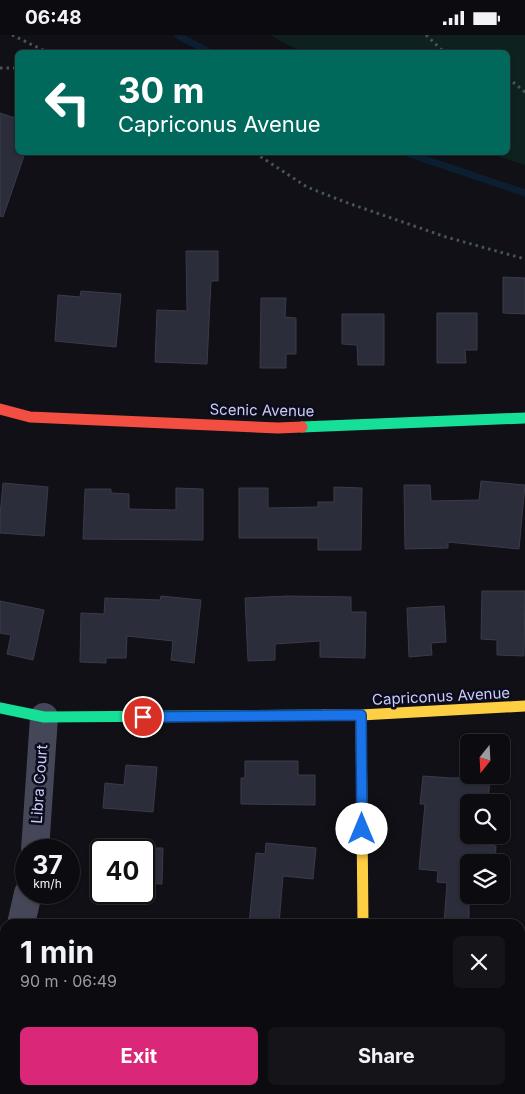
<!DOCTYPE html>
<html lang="en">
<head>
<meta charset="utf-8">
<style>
	body { margin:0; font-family:Inter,sans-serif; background:#151519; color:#f1f3f6; height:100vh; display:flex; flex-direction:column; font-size:19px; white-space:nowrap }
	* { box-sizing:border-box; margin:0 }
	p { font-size:16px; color:#9a9b9f }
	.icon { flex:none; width:28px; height:28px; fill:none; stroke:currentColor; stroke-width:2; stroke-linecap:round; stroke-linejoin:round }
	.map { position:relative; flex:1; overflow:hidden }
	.panel { position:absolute; left:0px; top:884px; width:525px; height:176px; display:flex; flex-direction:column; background:#0c0c10; border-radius:15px 15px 0 0; box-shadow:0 1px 4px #0004,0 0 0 1px #2c2c30 }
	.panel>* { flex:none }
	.guide { position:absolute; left:15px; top:15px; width:495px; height:105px; border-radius:8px; box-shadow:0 1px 4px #0004,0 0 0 1px #2c2c30; background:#00695c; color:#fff; overflow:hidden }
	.needle { width:32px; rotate:198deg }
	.buttons { position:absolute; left:460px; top:699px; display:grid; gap:10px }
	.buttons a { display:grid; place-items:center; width:50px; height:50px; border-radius:8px; background:#0c0c10; box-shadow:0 1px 4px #0004,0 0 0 1px #2c2c30; font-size:25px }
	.speed { position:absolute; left:15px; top:804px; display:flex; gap:10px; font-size:25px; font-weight:700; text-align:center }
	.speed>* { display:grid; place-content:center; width:65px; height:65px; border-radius:50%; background:#0c0c10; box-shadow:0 1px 4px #0004,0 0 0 1px #2c2c30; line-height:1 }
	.speed small { font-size:12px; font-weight:400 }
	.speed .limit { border:2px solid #111; border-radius:8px; background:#fff; color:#111 }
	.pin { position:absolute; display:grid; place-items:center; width:42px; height:42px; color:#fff; margin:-21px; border:2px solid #fff; border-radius:50%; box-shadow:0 1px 5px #0007 }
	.me { position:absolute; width:55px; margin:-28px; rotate:0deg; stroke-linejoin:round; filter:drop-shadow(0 0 4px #0008) }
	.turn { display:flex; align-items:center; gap:18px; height:105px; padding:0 20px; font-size:22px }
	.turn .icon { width:65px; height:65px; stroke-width:2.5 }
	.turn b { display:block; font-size:35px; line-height:42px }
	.round { display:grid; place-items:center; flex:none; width:52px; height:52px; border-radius:8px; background:#151519 }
	.overview { display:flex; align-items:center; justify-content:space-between; height:85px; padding:0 20px }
	h1 { font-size:30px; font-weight:700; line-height:38px }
	.action { display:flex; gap:10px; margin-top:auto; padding:10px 20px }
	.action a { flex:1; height:58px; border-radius:8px; background:#db2777; color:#fff; font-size:20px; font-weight:700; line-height:58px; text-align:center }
	.action a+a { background:#151519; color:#f1f3f6 }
	.status { display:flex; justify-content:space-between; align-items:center; height:35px; padding:0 25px; background:#0c0c10; direction:ltr }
	.status svg { height:14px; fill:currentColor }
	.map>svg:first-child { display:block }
</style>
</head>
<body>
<div class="status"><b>06:48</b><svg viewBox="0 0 49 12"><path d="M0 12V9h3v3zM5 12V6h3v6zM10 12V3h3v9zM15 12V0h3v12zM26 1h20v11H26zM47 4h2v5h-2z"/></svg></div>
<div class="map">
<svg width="525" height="1059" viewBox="0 0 525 1059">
	<rect width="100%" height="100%" fill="#101016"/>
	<polygon fill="#0f211e" points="270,0 525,0 525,130 487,118 508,118 508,18 301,17"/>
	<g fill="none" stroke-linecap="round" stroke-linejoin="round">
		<g stroke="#0b1f31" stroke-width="7">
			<polyline points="177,0 211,18"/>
			<polyline points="407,118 525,158"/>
		</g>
	</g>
	<g fill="#2c2d3a" stroke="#3a3a4b">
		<polygon points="0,78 18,84 18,118 25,118 3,182 0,181"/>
		<polygon points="186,216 218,216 218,246 211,246 207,329 155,327 157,275 187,276"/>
		<polygon points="503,242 525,243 525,279 503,278"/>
		<polygon points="81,256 121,259 116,312 55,306 58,260 80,262"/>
		<polygon points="261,263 286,263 285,282 296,283 296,319 286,319 286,333 260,333"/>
		<polygon points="437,278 477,278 477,315 465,315 466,328 437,328"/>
		<polygon points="342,279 384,279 384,330 358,330 357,310 342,309"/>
		<polygon points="481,446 525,450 519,514 448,507 448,513 405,514 404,450 430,450 431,466 479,465"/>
		<polygon points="3,448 48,452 44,501 0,498 0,480"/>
		<polygon points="334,452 362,453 361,515 318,515 318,503 239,503 239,453 268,453 268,473 318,472 318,467 334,467"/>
		<polygon points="176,453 203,454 203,505 83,504 85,454 111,454 111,458 129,459 129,474 176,475"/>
		<polygon points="482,556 525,556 524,621 497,620 497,605 481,604"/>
		<polygon points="161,561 201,565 194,628 171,625 173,606 127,601 126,623 106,623 106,628 80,627 81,578 104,579 105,563 160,565"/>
		<polygon points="288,561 351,562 351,577 366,577 365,623 320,622 320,606 275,609 275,625 248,626 245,563"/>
		<polygon points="0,566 44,575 33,625 7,619 11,600 0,598"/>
		<polygon points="444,571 446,607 431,608 432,620 409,622 407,573"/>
		<polygon points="245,726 298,726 298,740 315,740 315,770 241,769 241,743 245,743"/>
		<polygon points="126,730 157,732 153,777 103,773 105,748 124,750"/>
		<polygon points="423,741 451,743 490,742 488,768 469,768 469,808 496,811 495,828 469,828 469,889 444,889 447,848 437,847 438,836 419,834 425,769 420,769"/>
		<polygon points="266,808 316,813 313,844 283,841 279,889 249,889 256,818 265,819"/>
		<polygon points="144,813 163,813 162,849 144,848"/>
	</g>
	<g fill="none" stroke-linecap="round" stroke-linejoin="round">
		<g stroke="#46545b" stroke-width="3" stroke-dasharray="2.5 4" stroke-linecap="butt">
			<polyline points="12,0 49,18"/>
			<polyline points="426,0 445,18"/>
			<polyline points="0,33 18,33"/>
			<polyline points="508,43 525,57"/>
			<polyline points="255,118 307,152 345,167 446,202 525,224"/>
		</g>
		<g stroke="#454657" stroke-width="28">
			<polyline points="35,815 44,682"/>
			<polyline points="21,889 28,858"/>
			<polyline points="0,985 5,962"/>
		</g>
		<g stroke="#16e098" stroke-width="11">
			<polyline points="302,392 525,383"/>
			<polyline points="0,673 44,682 324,680"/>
		</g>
		<g stroke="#ffcf43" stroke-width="11">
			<polyline points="324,680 361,680 525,671"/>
			<polyline points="361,680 363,889"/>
		</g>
		<polyline stroke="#f24e42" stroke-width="11" points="0,374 30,382 278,393 302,392"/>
	</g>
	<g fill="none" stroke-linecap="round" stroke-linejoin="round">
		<defs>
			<polyline id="route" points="143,682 361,680 362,794"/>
		</defs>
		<use href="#route" stroke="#114b97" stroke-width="12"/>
		<use href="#route" stroke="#1a73e8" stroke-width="9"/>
	</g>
	<g text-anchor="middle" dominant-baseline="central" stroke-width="5" stroke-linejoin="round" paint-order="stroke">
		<g font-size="15" fill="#c9ccfb" stroke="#0c0c1a">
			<text transform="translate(262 375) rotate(1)">Scenic Avenue</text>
			<text transform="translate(441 661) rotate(-3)">Capriconus Avenue</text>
			<text transform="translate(39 749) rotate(-86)">Libra Court</text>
		</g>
	</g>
</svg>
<div class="buttons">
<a><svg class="needle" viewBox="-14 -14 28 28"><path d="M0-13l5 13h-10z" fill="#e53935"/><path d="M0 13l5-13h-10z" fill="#9a9b9f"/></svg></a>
<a><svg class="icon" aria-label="search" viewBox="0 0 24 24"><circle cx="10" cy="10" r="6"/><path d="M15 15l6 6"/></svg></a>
<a><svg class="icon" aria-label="layers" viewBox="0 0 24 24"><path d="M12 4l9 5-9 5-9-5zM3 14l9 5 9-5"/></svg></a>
</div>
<div class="speed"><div>37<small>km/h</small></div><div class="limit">40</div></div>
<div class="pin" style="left:143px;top:682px;background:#d93025"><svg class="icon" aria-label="arrive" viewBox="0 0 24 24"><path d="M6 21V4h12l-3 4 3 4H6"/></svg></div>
<svg class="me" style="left:362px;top:794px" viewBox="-20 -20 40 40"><circle r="19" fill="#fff"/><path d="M0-13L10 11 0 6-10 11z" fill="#1a73e8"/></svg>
<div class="guide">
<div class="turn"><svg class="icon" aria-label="left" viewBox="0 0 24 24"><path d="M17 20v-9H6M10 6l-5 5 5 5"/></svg><div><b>30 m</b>Capriconus Avenue</div></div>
</div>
<section class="panel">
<div class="overview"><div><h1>1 min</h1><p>90 m · 06:49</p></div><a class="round"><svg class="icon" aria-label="close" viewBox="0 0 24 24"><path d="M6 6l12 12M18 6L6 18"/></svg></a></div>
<div class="action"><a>Exit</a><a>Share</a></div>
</section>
</div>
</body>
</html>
